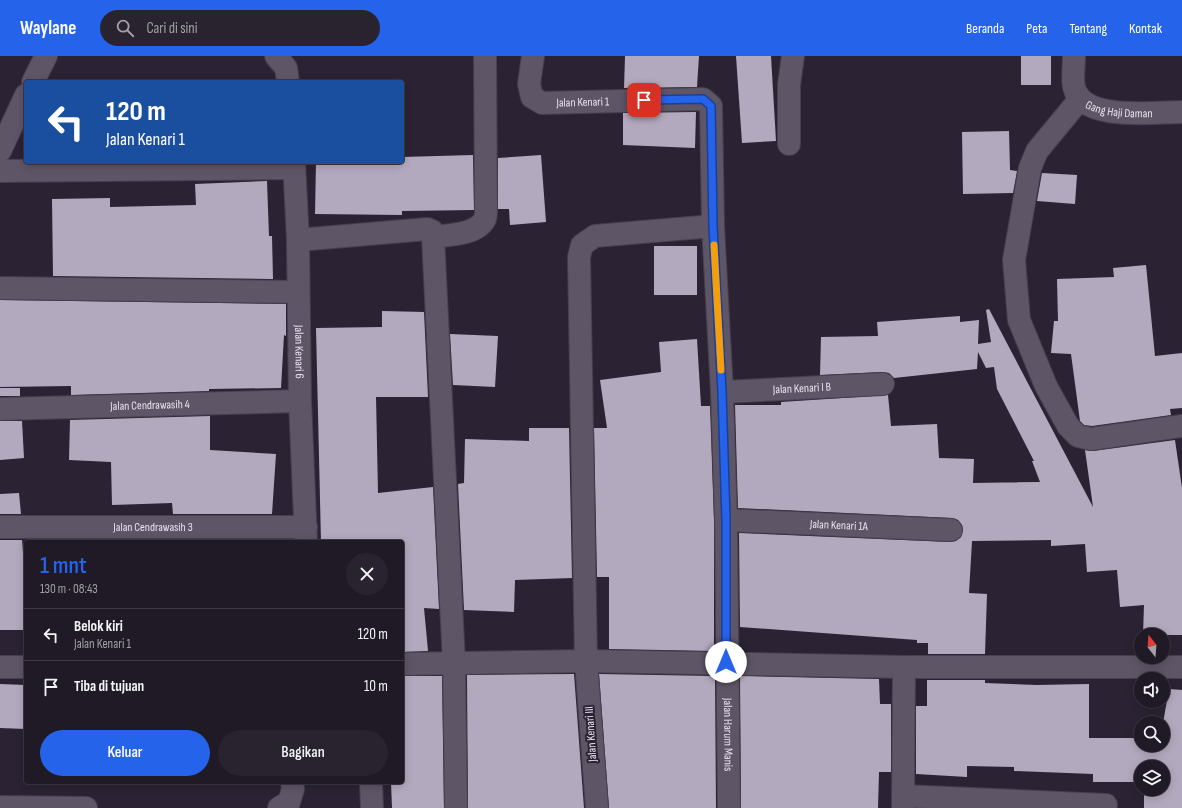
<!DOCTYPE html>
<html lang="id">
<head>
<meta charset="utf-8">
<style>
	body { margin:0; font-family:"Sofia Sans Condensed",sans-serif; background:#28232e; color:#f1f3f6; height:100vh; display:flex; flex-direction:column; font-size:15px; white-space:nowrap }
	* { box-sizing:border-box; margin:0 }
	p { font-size:13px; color:#a2a1a7 }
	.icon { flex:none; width:22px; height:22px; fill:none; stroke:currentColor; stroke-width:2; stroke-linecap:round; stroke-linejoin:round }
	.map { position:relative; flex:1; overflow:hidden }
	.panel { position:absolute; left:24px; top:484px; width:380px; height:244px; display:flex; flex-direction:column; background:#201a26; border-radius:4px; box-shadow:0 2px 10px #0003,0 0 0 1px #3d3843 }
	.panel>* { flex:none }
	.guide { position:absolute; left:24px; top:24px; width:380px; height:84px; border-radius:4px; box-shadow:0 2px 10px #0003,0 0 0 1px #3d3843; background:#1a4fa0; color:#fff; overflow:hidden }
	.needle { width:26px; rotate:343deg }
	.tools { position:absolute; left:1134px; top:572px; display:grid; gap:8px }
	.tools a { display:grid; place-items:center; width:36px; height:36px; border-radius:50%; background:#201a26; box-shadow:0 2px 10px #0003,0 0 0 1px #3d3843; font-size:20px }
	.pin { position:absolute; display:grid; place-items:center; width:34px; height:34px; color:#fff; margin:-17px; border-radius:8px; box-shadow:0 2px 6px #0006 }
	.me { position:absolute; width:44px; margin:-22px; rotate:0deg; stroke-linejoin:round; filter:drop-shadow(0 0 3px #0008) }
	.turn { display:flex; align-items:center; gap:14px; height:84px; padding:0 16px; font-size:18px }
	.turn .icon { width:52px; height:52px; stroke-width:2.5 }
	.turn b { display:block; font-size:28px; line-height:34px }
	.round { display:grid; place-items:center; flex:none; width:42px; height:42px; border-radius:21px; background:#28232e }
	.summary { display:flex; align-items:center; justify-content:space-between; height:68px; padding:0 16px }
	h1 { font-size:24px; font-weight:600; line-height:30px; color:#2563eb }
	.primary-button { display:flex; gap:8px; margin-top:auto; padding:8px 16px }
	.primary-button a { flex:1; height:46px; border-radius:24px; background:#2563eb; color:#fff; font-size:16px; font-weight:600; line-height:46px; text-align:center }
	.primary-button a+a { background:#28232e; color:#f1f3f6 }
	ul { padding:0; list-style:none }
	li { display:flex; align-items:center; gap:12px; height:52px; padding:0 16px; border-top:1px solid #3d3843 }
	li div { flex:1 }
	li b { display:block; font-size:15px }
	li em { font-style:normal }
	header { display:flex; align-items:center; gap:24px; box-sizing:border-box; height:56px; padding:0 20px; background:#2563eb; color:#fff }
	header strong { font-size:19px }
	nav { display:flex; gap:22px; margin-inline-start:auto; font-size:14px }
	.search { width:280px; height:36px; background:#28232e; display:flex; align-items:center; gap:10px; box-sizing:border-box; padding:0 14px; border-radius:22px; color:#a2a1a7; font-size:15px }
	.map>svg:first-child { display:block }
</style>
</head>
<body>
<header>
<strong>Waylane</strong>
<div class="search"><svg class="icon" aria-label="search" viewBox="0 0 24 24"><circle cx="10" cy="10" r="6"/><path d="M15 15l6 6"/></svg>Cari di sini</div>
<nav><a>Beranda</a><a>Peta</a><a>Tentang</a><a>Kontak</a></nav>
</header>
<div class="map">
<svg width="1182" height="752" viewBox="0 0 1182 752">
	<rect width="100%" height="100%" fill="#2b2333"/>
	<g fill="#b3a9be">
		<polygon points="625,0 699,0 697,31 624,32"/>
		<polygon points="736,0 771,0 776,85 742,87"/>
		<rect x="1021" y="0" width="30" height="29"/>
		<polygon points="696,56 695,92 623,89 623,57"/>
		<polygon points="1009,75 1010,114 1017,115 1013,137 963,138 962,76"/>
		<polygon points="473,99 474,154 402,155 402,159 315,158 316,106 402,106 402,101"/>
		<polygon points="541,99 546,166 510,169 509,153 498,153 498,102"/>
		<polygon points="1042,117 1077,119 1075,148 1037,145"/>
		<polygon points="267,125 269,180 272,180 273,223 53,220 52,143 110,142 110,151 196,149 195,128"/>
		<rect x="654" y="190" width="43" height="49"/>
		<polygon points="1146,209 1155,300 1182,297 1182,352 1170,353 1171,359 1092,370 1084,369 1080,365 1071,298 1051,297 1054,265 1058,265 1057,223 1114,221 1113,212"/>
		<polygon points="0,244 286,248 286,280 284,279 281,332 209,333 209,335 71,339 71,330 0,331"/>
		<polygon points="989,253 1093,451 1085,394 1093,395 1175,384 1182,432 1182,579 1143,579 1144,549 1120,551 1117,514 1087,516 1085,488 1051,490 1051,484 972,485 969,537 987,538 985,598 928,598 928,587 917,587 917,584 740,571 739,477 950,486 956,485 961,481 963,474 962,469 958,464 952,462 738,452 735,349 781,349 781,346 888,339 891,370 937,368 939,402 974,403 973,427 1040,426 1032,405 1034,405 997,333 994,311 986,312 978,296 977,313 894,322 889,317 882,316 820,319 821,281 878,280 877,266 960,260 960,266 979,264 978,288 991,286 986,254"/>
		<polygon points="382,255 424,256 428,341 376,341 378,437 433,431 439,553 424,552 428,595 402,596 402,486 321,486 316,272 382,271"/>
		<polygon points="450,278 498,280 495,331 453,329"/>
		<polygon points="697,283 701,350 710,350 714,464 714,595 609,593 609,521 597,521 594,372 607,372 600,324 661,316 659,286"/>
		<rect x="0" y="332" width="20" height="8"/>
		<polygon points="210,360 210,394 276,398 272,458 173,458 172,447 112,449 111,406 69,404 70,364"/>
		<polygon points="0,365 22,365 24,402 0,404"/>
		<polygon points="529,372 569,372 572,522 515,524 514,556 464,554 458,428 464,427 465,383 529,385"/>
		<polygon points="19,437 21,458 0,458 0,438"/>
		<polygon points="0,484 22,484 26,535 26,574 0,574"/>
		<polygon points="175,484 271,484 270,486 175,486"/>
		<polygon points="574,618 584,752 468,752 467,619"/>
		<polygon points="599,618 715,620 716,752 609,752"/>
		<polygon points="402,620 442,620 444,752 392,752 391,726 402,726"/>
		<polygon points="740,620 879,623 880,648 891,648 891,716 879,716 878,752 741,752"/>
		<polygon points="927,624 985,624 985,627 1037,629 1089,628 1089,682 1141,682 1141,689 1163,689 1163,667 1169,633 1182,634 1182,752 1144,752 1144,733 1163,733 1163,711 1141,711 1141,726 1093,726 1093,718 1014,715 1014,711 967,710 967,721 916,718 916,650 927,650"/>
		<polygon points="0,628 26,629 26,673 0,672"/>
	</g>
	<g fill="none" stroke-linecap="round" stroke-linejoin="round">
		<defs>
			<g id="street">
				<polyline points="276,0 286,12 288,26"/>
				<path id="s1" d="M533,0l-4,28 3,13 10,6 161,-4 8,7 2,120 9,166 4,128 3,288"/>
				<path id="s2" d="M1074,0c0,9 -2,22 0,31 8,35 80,25 108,25"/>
				<polyline points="33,26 46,0"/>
				<polyline points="1080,43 1037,95 1030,112 1014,204 1019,264 1046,330 1068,370 1078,380 1091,383 1182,370"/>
				<polyline points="789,88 789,29 793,0"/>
				<polyline points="0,95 26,39"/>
				<path id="s3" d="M294,106l4,78 2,161 6,141"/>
				<polyline points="0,115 294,112"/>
				<path d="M433,181c15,-2 44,-2 52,-18 1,-2 1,-7 1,-10l-1,-153"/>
				<polyline points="298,184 427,173 432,175 433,181 454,607 456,752"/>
				<polyline points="0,232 298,236"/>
				<path id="s4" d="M722,336l161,-8"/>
				<path id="s5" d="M0,353l300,-8"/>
				<path id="s6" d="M726,464l225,10"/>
				<path id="s7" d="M0,471h306"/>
				<polyline points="402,608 586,605 904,611 1182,611"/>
				<polyline points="0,611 26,611"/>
				<polyline points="371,726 372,752"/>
				<polyline points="903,740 1106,749"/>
				<polyline points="0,751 86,752"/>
				<polyline points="279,752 289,746 293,733 292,726"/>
				<polyline points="597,752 586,605 579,201 582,189 595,180 713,170"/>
				<polyline points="903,752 904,611"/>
			</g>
		</defs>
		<use href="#street" stroke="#46404d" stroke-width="24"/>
		<use href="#street" stroke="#5e5567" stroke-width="22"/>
	</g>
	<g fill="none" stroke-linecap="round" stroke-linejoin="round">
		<defs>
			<polyline id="route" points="644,44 703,43 711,50 713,170 722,336 726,464 726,606"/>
		</defs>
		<use href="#route" stroke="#184099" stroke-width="10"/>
		<use href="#route" stroke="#2563eb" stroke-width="7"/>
		<polyline stroke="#f59e0b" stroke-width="7" points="714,189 721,314"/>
	</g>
	<g text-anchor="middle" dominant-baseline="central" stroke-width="4" stroke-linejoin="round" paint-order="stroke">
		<g font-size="12" fill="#e8e3ee" stroke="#2b2333">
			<text stroke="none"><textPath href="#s1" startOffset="94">Jalan Kenari 1</textPath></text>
			<text stroke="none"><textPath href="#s2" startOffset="86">Gang Haji Daman</textPath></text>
			<text stroke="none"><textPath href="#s3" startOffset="190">Jalan Kenari 6</textPath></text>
			<text stroke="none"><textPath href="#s4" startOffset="80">Jalan Kenari I B</textPath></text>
			<text stroke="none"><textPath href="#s5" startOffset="150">Jalan Cendrawasih 4</textPath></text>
			<text stroke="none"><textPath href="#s6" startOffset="113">Jalan Kenari 1A</textPath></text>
			<text stroke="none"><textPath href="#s7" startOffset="153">Jalan Cendrawasih 3</textPath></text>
			<text transform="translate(591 678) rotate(-94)">Jalan Kenari III</text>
			<text stroke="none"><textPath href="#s1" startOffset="854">Jalan Harum Manis</textPath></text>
		</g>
	</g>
</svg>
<div class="tools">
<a><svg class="needle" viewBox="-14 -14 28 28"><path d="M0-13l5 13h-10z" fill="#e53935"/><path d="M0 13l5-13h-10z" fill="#a2a1a7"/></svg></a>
<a><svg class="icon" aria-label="sound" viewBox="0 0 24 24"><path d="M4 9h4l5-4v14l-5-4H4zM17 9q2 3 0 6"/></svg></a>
<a><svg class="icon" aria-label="search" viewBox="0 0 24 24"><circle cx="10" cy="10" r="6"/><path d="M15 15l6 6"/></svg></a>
<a><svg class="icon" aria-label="layers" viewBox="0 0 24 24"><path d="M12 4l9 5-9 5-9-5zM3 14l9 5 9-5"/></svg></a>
</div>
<div class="pin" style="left:644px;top:44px;background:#d93025"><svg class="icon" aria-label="arrive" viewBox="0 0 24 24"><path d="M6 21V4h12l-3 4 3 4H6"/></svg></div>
<svg class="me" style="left:726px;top:606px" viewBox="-20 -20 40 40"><circle r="19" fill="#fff"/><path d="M0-13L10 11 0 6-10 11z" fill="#2563eb"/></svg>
<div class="guide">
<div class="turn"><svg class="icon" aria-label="left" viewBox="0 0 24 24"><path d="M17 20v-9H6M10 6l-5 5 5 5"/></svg><div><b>120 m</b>Jalan Kenari 1</div></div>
</div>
<section class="panel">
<div class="summary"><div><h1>1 mnt</h1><p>130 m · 08:43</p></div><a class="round"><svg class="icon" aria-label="close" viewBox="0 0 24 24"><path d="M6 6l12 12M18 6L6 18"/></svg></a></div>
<ul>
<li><svg class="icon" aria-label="left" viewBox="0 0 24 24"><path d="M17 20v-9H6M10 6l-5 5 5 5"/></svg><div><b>Belok kiri</b><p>Jalan Kenari 1</p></div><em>120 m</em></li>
<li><svg class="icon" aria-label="arrive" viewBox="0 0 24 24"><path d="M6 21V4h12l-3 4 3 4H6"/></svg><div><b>Tiba di tujuan</b></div><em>10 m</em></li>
</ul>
<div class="primary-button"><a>Keluar</a><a>Bagikan</a></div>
</section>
</div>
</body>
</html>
